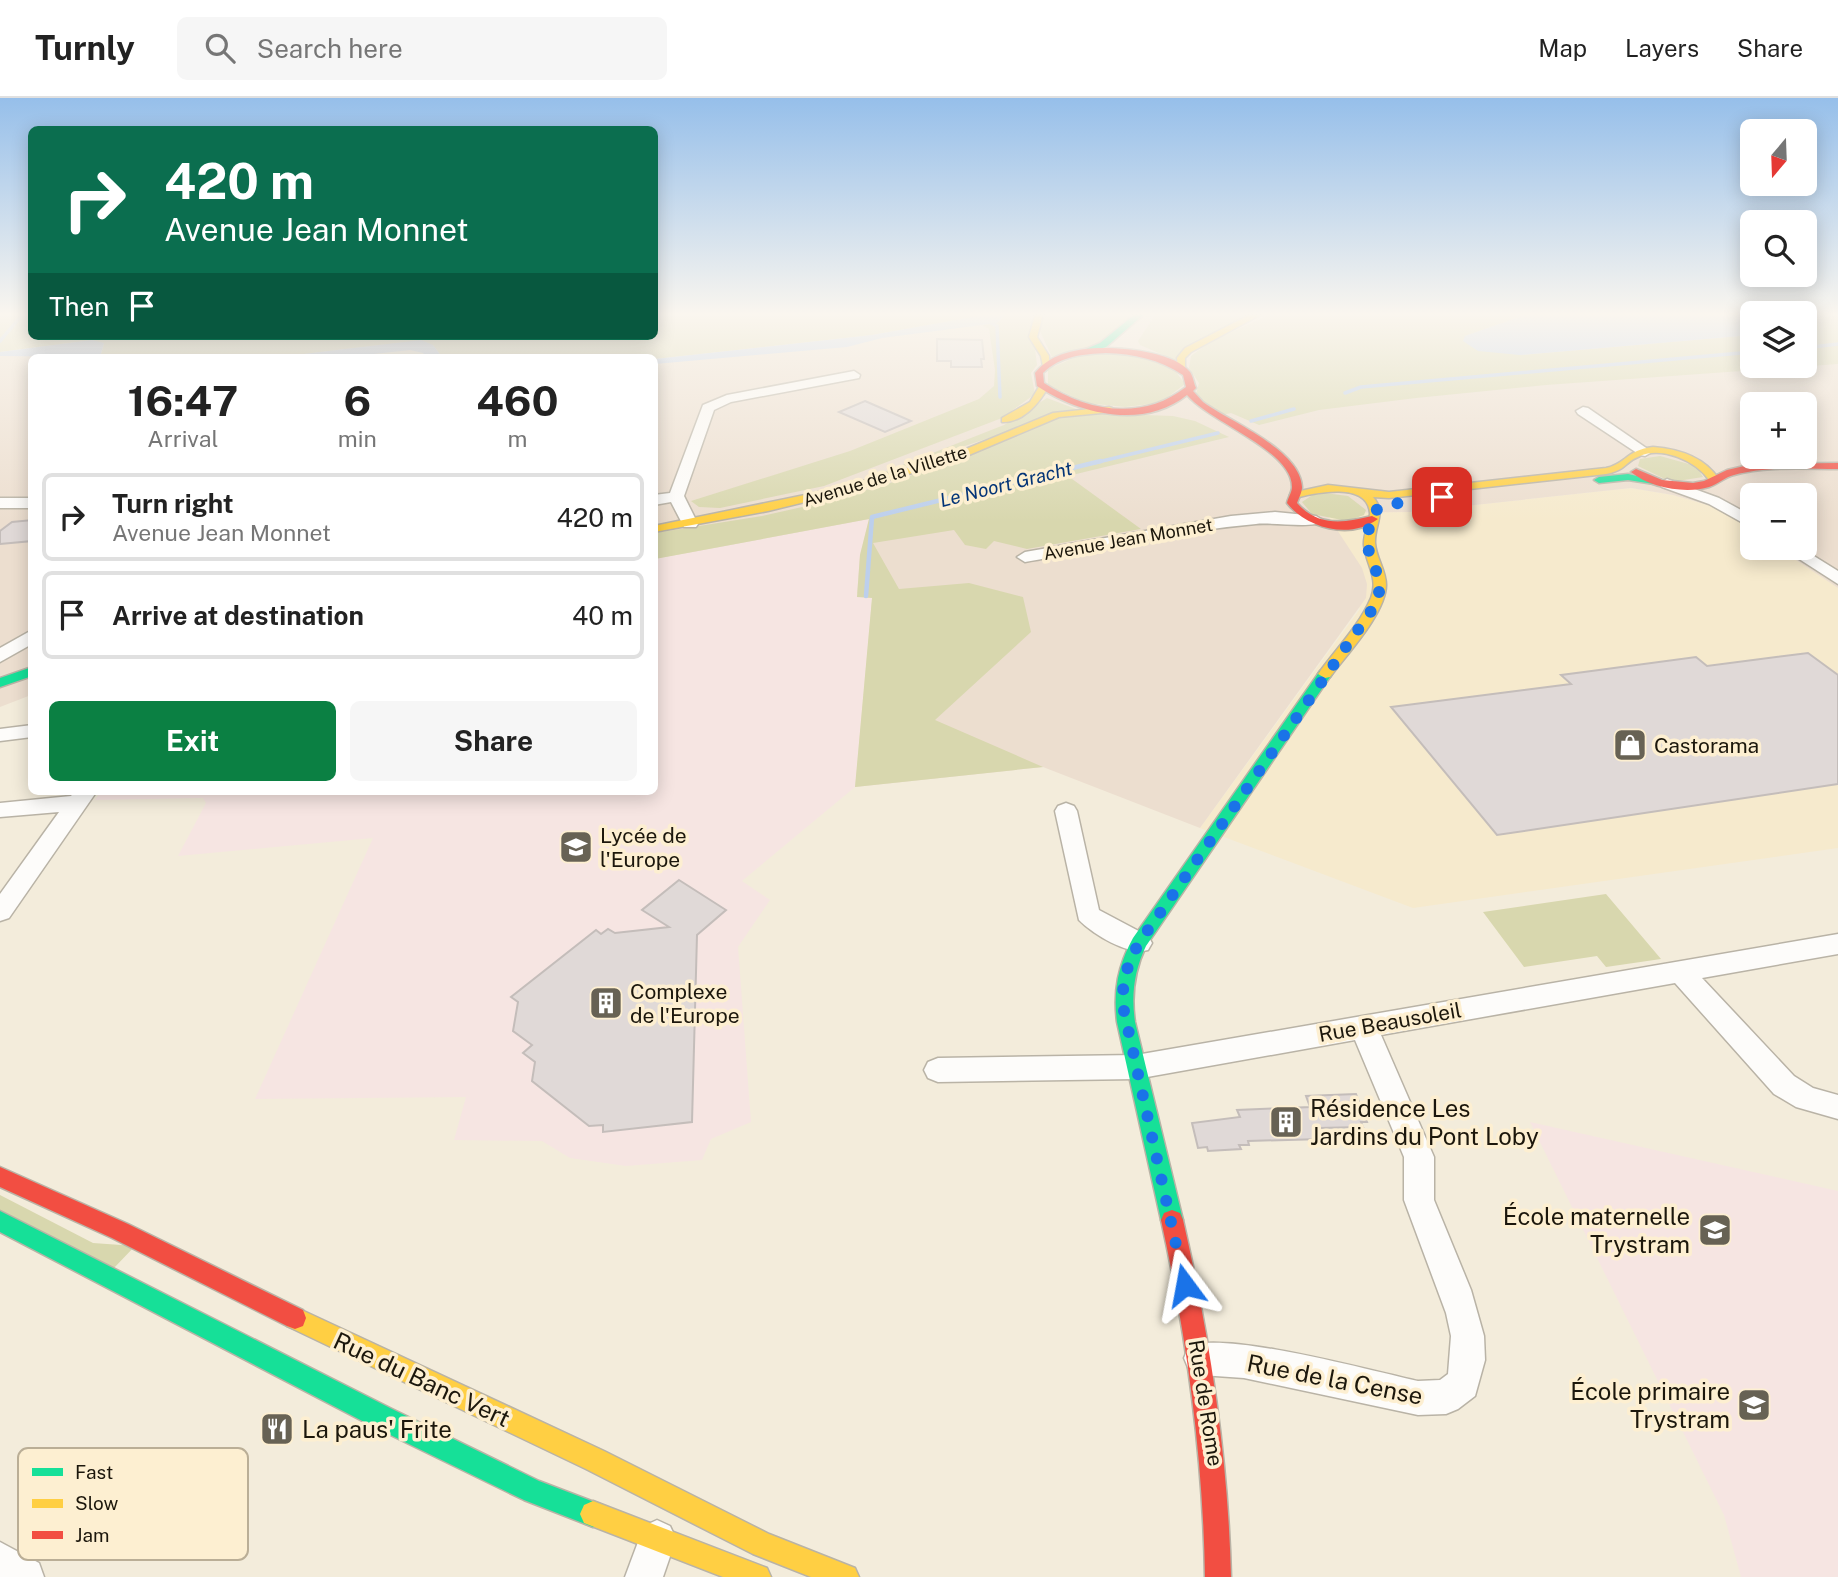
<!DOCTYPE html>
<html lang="en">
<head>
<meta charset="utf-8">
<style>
	body { margin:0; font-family:"Public Sans",sans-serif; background:#f6f6f6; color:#222; height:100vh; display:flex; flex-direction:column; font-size:26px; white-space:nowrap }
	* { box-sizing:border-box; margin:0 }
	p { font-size:23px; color:#767676 }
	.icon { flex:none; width:38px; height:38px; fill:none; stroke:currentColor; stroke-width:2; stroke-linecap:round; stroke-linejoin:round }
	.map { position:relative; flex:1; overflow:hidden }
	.details { position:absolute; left:28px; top:256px; width:630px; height:441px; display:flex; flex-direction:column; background:#fff; border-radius:10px; box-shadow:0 4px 18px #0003 }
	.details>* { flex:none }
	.guide { position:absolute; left:28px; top:28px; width:630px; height:214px; border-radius:10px; box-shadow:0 4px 18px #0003; background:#0b6e4f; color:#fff; overflow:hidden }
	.needle { width:46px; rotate:199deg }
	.tools { position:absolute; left:1740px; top:21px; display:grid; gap:14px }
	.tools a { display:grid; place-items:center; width:77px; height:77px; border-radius:10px; background:#fff; box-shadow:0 4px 18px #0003; font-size:35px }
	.pin { position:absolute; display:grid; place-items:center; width:60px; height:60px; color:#fff; margin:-30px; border-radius:14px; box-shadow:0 4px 10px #0006 }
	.me { position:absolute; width:77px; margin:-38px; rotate:347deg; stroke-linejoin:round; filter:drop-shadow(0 0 5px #0008) }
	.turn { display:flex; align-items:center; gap:24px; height:147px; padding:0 21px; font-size:32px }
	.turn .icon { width:91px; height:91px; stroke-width:2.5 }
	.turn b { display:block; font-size:49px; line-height:60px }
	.then { display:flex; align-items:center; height:66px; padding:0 21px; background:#0003; gap:14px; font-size:26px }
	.eta { display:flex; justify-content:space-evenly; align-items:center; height:119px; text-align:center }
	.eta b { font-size:42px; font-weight:700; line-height:49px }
	.cta { display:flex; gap:14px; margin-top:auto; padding:14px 21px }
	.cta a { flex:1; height:80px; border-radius:10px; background:#0b8043; color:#fff; font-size:28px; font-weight:700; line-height:80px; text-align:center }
	.cta a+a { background:#f6f6f6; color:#222 }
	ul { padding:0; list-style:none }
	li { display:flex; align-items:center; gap:21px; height:88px; margin:0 14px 10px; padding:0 7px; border:4px solid #e0e0e0; border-radius:10px }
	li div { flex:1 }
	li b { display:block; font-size:26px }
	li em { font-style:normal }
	header { display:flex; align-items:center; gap:42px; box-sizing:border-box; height:98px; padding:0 35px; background:#fff; border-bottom:2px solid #e0e0e0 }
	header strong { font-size:33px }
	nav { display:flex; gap:38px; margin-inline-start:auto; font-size:24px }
	.search { width:490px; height:63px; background:#f6f6f6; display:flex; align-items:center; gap:18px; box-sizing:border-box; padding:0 24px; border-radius:10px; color:#767676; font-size:26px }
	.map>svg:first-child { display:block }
</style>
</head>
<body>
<header>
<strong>Turnly</strong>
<div class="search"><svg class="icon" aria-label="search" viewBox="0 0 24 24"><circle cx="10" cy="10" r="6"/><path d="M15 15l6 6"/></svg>Search here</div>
<nav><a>Map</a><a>Layers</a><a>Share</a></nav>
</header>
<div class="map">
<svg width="1838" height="1479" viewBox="0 0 1838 1479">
	<rect width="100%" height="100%" fill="#f3ecdb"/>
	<polygon fill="#f6eacd" points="1631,390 1673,397 1718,410 1752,432 1752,450 1778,450 1838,490 1838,750 1413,810 1200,730 1360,511 1325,415 1410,414"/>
	<g fill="#ecdecf" fill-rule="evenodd">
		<path d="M984,217h768v51h52v-51h34v273l-60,-40h26v-53h-52v35l-34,-22 -45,-13 -42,-7 -221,24 -84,1 36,55 5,16 -1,14 -166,230 -157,-61 -188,20 17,-189 -156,-49 -61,10v-200l217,-24zM1752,306h52v53h-52z"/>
		<polygon points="0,254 100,259 32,259 31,597 0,609"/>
	</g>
	<g fill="#f6e5e2">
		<polygon points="869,421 860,457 857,498 872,499 855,689 742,783 770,802 738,849 751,1024 711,1041 702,1062 626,1068 570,1060 542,1043 454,1042 466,999 255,1001 373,740 178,758 206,705 203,700 95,702 101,693 654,693 655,461"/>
		<polygon points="1530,1024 1838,1093 1838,1479 1741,1479 1724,1417"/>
	</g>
	<g fill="#d8d7ae">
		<polygon points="0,217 31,217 32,238 654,238 655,217 984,217 872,237 655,261 442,259 433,247 389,246 278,259 100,259 104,246 92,242 0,254"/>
		<polygon points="1005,217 1031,217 1037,267 1031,275 1035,296 1002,320 824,388 720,410 699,409 691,403 850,353 979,301 994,288 995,272 989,231 982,227 997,225"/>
		<polygon points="1044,217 1132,217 1099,247 1052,259 1040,233"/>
		<polygon points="1155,217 1248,217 1175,262 1140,247 1138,243"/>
		<polygon points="1269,217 1525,217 1465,238 1520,257 1752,237 1752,268 1804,268 1804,217 1838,217 1838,266 1546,287 1416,300 1319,312 1259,327 1231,315 1222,317 1195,300 1199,285 1189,270 1191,258 1210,244"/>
		<polygon points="1129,256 1173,270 1185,286 1160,305 1125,309 1086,305 1048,287 1048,271 1081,257"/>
		<polygon points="1047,300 1076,311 869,380 1004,327"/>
		<polygon points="1088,315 1173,318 1195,323 1229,339 1068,378 1141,431 1027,451 994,443 986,451 965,447 954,432 873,445 899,491 969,485 1023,499 1031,534 935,622 1043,669 855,689 872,500 857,499 860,457 869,421 655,461 655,435 762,418 829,403 900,382 1052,320"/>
		<polygon points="1660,358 1696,368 1703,379 1671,384 1638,368 1640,361"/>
		<polygon points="1317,394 1348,398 1366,412 1364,417 1347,423 1312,416 1302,404"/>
		<polygon points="1606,796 1661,861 1606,869 1597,858 1524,869 1483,814"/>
		<polygon points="0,1097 93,1145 135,1148 113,1171 0,1112"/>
	</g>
	<g fill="#bccfec">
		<polygon points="984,217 1005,217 997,225 882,240 847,249 655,266 655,261 872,237"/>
		<polygon points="1525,217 1739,217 1752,222 1752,237 1520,257 1478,253 1463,243 1465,238"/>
		<polygon points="92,242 104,245 100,259 0,258 0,254"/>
		<polygon points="421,242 433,247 442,259 426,259 423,255 410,252 347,259 278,259"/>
	</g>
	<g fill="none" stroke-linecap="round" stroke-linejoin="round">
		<g stroke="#bccfec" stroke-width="3.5">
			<polyline points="988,223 997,228 1000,299"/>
			<polyline points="0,243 22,217"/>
			<polyline points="1804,250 1838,246"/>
			<polyline points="1345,295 1361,289 1752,254"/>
			<polyline points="1251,323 1294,311"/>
			<polyline points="1094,365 1218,335"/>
		</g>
		<polyline stroke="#bccfec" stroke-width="4.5" points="866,498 872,419 1101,363"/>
	</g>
	<g fill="#e0d9d7" stroke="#c4bdba" stroke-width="2">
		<polygon points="937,241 982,242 984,261 981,261 982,269 951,269 951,263 937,263"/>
		<polygon points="865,303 911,323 885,334 839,314"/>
		<polygon points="32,422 32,443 0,446 0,433 12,424"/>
		<polygon points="1808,555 1838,577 1838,686 1497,737 1391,609 1571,586 1561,577 1584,574 1696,559 1707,568"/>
		<polygon points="679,782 726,812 697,837 692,1024 603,1034 603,1027 589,1028 532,983 535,964 523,955 532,947 513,933 518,904 511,899 596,832 601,836 608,831 615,835 669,829 642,812"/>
		<polygon points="1356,996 1367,1024 1361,1024 1363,1029 1319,1030 1322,1041 1248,1043 1249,1047 1239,1047 1241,1051 1208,1053 1207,1049 1198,1050 1192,1025 1240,1019 1237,1012 1310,1009 1306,998"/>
	</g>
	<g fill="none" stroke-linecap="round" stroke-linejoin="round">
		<defs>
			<g id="street">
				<polygon points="854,273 860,277 859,280 731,304 714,312 684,398 698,426 696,429 684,429 671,404 654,407 654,397 670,395 703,307 727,297"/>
				<polygon points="1583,309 1588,310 1652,354 1645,358 1640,357 1578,316 1576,313"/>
				<polygon points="1667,381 1719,400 1752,418 1752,430 1709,406 1662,389 1659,386"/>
				<rect x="0" y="400" width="32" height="10"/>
				<path d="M1275,414l41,4 8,5c-8,8 -54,1 -68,3 -78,7 -155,25 -231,38l-8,-5 8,-5 206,-36z"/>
				<polygon points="1782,450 1801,450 1838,473 1838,486"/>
				<polygon points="32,532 32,546 0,564 0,550"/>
				<polygon points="32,627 32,639 0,643 0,631"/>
				<polygon points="75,693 97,693 9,820 0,823 0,796 59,714 0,719 0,705 71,698"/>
				<path d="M1066,705l8,3 3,5 22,99 49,26 4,7 -4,7c-20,6 -55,-16 -69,-30l-24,-109 3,-5z"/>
				<path d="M1838,836v20l-136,24 92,98 19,12 25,7v24l-42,-12 -22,-13 -99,-111 -294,52 53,122v43l37,90 13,46 1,24 -10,36 -17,13 -12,5 -28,1 -174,-37 -43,-3 -12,-5 -5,-12 5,-12c37,-15 183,25 229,35l22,-1 8,-6 3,-38 -5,-23 -42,-113v-43l-49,-117 -219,39 -198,3 -10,-4 -4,-8 4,-8 10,-4 198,-3z"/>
				<polygon points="657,1422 670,1428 676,1441 663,1479 625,1479 644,1428"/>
				<polygon points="0,1444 39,1465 44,1479 0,1479"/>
			</g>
			<g id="fast">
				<polygon points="1134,217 1143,217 1106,249 1086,255 1086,251 1100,245"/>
				<polygon points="1628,376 1659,383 1654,386 1628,382 1599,385 1594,382 1599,379"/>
				<polygon points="32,569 32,578 0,589 0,580"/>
				<path d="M1325,572l7,4 -186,272c-12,25 -15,49 -11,76l48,198 -3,7 -8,3 -8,-3 -3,-7 -44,-198c-4,-31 1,-56 16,-84l187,-267z"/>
				<polygon points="0,1113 390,1310 539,1383 602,1407 606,1416 602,1425 593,1429 524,1402 372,1328 0,1134"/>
			</g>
			<g id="slow">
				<polygon points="1035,217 1043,217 1037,239 1049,258 1049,268 1043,268 1041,258 1029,239"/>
				<polygon points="1249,217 1260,217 1191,254 1185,260 1185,271 1178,273 1177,260 1185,250"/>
				<path d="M1040,287l8,2c-9,17 -26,36 -46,35v-4l28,-16z"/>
				<polygon points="1109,309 1112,310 1112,314 1059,319 957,362 846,394 768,413 654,434 654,428 839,390 949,358 1053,315"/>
				<path d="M1653,349c25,2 50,9 65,31l-9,2c-13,-19 -47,-34 -69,-24 -16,6 -13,14 -34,18l-217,24 -16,-1c14,16 1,28 2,46 1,15 11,27 11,42 0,28 -40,70 -56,92l-5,1 -7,-4c18,-25 41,-48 53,-76 8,-19 -5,-34 -7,-53 -1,-11 6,-21 6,-32 -3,-32 -55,-20 -75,-15l-5,-3 1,-2 37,-8 61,7 217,-24c20,-4 20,-18 47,-21z"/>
				<polygon points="295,1209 604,1353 769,1436 855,1470 859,1479 811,1479 753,1456 586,1371 287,1228 284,1220 287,1212"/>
				<polygon points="593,1403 767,1470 771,1479 723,1479 584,1425 580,1416 584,1407"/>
			</g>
			<g id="jam">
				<path d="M1085,251c27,-3 87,1 105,23 3,4 4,12 6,16l-3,3 10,11c27,20 97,47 99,85 0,5 -3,11 -5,16 21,24 47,20 75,13l6,3c-28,21 -72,9 -91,-16 1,-5 5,-11 5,-16 0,-37 -81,-64 -105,-92 -44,35 -108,19 -150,-9l-2,-13c13,-16 30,-21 50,-24zM1106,255c28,1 53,6 77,22l3,12c-43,34 -98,25 -142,-4l-1,-10c17,-17 40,-19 63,-20z"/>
				<path d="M1838,365v6c-33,0 -72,-3 -104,6 -9,2 -16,9 -25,12 -23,7 -59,1 -78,-15l5,-3 26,11 31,3 11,-2 23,-11 26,-6z"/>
				<polygon points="0,1069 128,1126 303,1212 306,1220 303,1228 295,1231 287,1228 112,1140 0,1089"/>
				<path d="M1172,1112l8,3 3,7c27,118 45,236 48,357h-26c-2,-121 -18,-239 -44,-357l3,-7z"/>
			</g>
		</defs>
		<use href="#street" stroke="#b9b3a6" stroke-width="3"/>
		<use href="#fast" stroke="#b9b3a6" stroke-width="3"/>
		<use href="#slow" stroke="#b9b3a6" stroke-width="3"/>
		<use href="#jam" stroke="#b9b3a6" stroke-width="3"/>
		<use href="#street" fill="#fdfcfa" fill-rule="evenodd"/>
		<use href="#fast" fill="#16e098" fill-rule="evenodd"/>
		<use href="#slow" fill="#ffcf43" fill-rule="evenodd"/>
		<use href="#jam" fill="#f24e42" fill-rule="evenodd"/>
	</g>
	<linearGradient id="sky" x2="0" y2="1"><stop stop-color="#96bfea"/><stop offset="0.51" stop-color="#faf6ef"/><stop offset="1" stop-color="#faf6ef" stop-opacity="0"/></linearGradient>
	<rect width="1838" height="424" fill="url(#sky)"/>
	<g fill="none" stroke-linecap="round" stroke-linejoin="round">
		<path stroke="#1a73e8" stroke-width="12" stroke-dasharray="0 21.6" d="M1185,1187l-61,-274c-4,-25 3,-47 15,-68l237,-339c11,-29 -9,-40 -9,-67 1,-10 7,-17 9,-27l17,-6 49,-7"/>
	</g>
	<defs>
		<symbol id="shop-square" viewBox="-11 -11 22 22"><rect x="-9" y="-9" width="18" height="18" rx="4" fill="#676254" stroke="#fdefd1"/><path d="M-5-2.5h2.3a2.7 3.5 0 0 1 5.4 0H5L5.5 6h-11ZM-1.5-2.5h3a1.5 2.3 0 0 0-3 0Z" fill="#fff"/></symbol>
		<symbol id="school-square" viewBox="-11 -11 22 22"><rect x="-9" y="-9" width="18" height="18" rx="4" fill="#676254" stroke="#fdefd1"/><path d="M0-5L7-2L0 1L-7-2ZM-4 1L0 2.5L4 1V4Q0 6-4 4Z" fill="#fff"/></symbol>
		<symbol id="building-square" viewBox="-11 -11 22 22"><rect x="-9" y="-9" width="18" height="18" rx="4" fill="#676254" stroke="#fdefd1"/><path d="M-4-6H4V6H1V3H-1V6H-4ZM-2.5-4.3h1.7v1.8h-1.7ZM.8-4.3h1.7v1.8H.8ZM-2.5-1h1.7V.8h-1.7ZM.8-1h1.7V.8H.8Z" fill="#fff"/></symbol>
		<symbol id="restaurant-square" viewBox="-11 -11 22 22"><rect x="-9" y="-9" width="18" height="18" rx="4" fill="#676254" stroke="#fdefd1"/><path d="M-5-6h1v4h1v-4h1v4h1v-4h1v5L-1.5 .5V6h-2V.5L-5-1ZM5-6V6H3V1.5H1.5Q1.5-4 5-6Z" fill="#fff"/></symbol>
	</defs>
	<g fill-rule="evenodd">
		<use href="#shop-square" x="1611" y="628" width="38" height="38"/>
		<use href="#school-square" x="557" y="730" width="38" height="38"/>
		<use href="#building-square" x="587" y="886" width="38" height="38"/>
		<use href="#building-square" x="1267" y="1005" width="38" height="38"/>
		<use href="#school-square" x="1696" y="1113" width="38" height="38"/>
		<use href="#school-square" x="1735" y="1288" width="38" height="38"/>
		<use href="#restaurant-square" x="258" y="1312" width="38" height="38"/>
	</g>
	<g text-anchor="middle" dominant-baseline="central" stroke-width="7" stroke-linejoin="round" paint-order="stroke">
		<g font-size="18" fill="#1c170c" stroke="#fdefd1">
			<text transform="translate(885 378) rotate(-17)">Avenue de la Villette</text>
			<text transform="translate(1128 441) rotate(-10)">Avenue Jean Monnet</text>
		</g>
		<g font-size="19" font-style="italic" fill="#043477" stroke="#fdefd1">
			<text transform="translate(1006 386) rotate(-14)">Le Noort Gracht</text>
		</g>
		<g font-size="21" fill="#1c170c" stroke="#fdefd1" text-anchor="start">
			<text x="1654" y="647">Castorama</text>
			<text x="600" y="737">Lycée de<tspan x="600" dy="24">l'Europe</tspan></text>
			<text x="630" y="893">Complexe<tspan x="630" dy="24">de l'Europe</tspan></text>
		</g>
		<g font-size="21" fill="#1c170c" stroke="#fdefd1">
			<text transform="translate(1390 924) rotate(-10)">Rue Beausoleil</text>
			<text transform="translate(1206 1305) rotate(81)">Rue de Rome</text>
		</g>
		<g font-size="24" fill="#1c170c" stroke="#fdefd1" text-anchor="start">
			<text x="1310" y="1010">Résidence Les<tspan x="1310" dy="28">Jardins du Pont Loby</tspan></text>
			<text x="1690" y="1118" text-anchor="end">École maternelle<tspan x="1690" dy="28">Trystram</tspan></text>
			<text x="1730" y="1293" text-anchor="end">École primaire<tspan x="1730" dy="28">Trystram</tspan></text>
			<text x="302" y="1331">La paus' Frite</text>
		</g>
		<g font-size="24" fill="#1c170c" stroke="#fdefd1">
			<text transform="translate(422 1281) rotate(25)">Rue du Banc Vert</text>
			<text transform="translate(1335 1281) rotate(11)">Rue de la Cense</text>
		</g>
	</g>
	<rect x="18" y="1350" width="230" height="112" rx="10" fill="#fdefd1" stroke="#baae96" stroke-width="2"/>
	<rect x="32" y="1370" width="31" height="8" fill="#16e098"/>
	<rect x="32" y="1401" width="31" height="9" fill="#ffcf43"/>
	<rect x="32" y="1433" width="31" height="8" fill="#f24e42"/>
	<g font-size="19" fill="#1c170c">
		<text x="75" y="1381">Fast</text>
		<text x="75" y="1412">Slow</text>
		<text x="75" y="1444">Jam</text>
	</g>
</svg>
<div class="tools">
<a><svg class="needle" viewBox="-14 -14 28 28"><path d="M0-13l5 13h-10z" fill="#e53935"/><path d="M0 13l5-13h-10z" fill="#767676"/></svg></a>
<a><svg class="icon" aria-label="search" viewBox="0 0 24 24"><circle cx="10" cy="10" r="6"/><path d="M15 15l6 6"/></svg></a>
<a><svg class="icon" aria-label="layers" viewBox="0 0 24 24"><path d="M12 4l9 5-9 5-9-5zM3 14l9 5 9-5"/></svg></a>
<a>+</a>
<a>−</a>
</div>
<div class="pin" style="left:1442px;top:399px;background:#d93025"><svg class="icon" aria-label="arrive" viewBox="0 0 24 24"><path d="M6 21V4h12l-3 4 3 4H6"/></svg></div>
<svg class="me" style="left:1185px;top:1187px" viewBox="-20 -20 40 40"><path d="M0-17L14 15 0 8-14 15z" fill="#1a73e8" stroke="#fff" stroke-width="4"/></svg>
<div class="guide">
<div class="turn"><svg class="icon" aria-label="right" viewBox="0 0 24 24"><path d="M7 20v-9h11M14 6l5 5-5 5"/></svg><div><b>420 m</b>Avenue Jean Monnet</div></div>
<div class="then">Then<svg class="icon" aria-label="arrive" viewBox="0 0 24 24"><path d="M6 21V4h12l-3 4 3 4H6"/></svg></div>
</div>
<section class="details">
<div class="eta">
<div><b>16:47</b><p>Arrival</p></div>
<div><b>6</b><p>min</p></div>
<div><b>460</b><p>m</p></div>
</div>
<ul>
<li><svg class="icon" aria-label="right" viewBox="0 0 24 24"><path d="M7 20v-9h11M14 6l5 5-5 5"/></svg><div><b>Turn right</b><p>Avenue Jean Monnet</p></div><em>420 m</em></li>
<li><svg class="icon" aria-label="arrive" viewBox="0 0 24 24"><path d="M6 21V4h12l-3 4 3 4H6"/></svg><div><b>Arrive at destination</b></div><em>40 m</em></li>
</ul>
<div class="cta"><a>Exit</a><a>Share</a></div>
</section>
</div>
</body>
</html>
